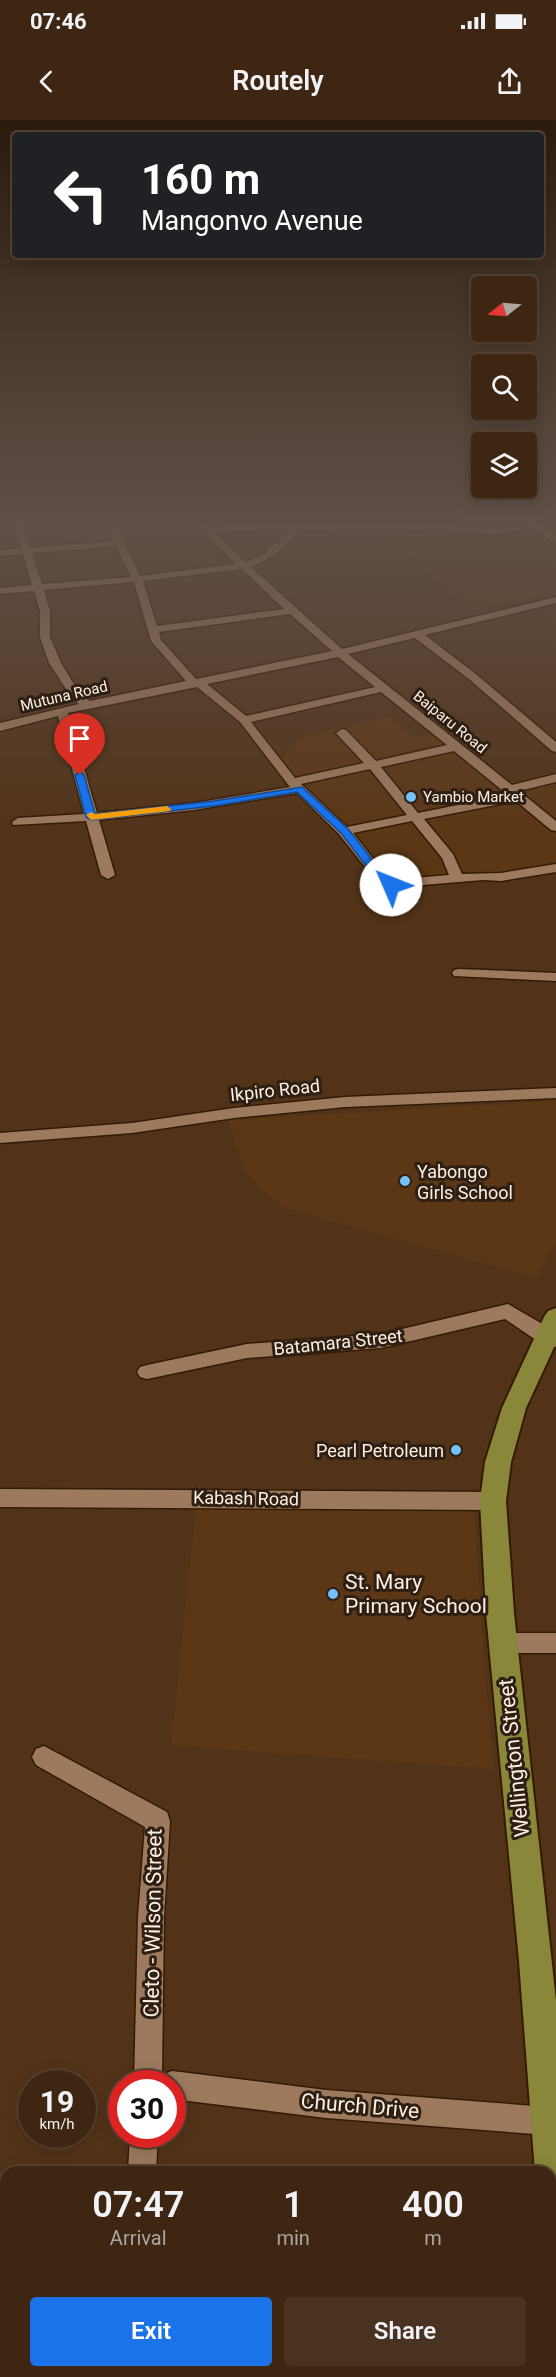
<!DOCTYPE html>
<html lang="en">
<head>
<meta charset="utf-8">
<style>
	body { margin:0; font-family:Roboto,sans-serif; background:#493220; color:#f1f3f6; height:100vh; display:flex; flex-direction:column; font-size:22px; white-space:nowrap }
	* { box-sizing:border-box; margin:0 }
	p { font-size:20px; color:#ada59f }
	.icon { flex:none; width:33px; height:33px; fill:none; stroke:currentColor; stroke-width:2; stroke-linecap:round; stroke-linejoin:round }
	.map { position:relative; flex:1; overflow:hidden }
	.details { position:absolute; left:0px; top:2046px; width:556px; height:212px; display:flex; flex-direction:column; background:#3e2612; border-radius:18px 18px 0 0; box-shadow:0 3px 15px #0003,0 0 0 2px #574332 }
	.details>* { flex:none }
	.top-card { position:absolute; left:12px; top:12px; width:532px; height:126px; border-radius:6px; box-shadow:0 3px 15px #0003,0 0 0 2px #574332; background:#202124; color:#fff; overflow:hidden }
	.needle { width:39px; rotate:253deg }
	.controls { position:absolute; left:471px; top:156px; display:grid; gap:12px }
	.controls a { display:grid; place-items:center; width:66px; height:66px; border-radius:6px; background:#3e2612; box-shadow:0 3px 15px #0003,0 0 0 2px #574332; font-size:30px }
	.speed { position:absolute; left:18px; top:1950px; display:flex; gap:12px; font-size:30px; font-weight:700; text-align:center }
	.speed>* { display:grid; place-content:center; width:78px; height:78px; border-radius:50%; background:#3e2612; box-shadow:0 3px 15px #0003,0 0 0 2px #574332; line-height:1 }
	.speed small { font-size:15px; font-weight:400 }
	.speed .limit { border:9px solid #d22; background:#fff; color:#111 }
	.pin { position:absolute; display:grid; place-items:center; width:51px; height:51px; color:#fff; margin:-62px -26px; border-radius:50% 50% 50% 0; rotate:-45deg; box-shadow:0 0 6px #0007 }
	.pin .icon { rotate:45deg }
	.me { position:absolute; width:66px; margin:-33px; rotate:314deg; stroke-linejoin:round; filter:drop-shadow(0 0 4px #0008) }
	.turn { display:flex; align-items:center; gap:21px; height:126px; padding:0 30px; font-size:27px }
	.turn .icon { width:78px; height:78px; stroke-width:2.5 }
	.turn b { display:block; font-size:42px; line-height:51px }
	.eta { display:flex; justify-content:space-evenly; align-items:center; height:102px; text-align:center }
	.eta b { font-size:36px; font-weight:600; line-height:42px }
	.button { display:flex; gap:12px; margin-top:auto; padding:12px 30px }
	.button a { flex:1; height:69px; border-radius:6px; background:#1a73e8; color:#fff; font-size:24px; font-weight:600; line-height:69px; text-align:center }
	.button a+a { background:#493220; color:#f1f3f6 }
	.status { display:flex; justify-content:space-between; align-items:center; height:42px; padding:0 30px; background:#3e2612; direction:ltr }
	.status svg { height:16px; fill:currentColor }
	header { display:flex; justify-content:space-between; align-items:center; height:78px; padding:0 30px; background:#3e2612; font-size:27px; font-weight:600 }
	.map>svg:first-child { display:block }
</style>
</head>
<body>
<div class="status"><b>07:46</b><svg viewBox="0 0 49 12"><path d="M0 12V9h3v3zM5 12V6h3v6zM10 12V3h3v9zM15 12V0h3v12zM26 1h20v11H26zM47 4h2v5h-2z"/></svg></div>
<header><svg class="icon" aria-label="back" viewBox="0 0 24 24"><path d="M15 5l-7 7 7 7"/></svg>Routely<svg class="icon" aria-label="share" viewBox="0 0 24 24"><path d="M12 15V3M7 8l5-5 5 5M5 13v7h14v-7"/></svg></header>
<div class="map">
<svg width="556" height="2257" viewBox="0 0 556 2257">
	<rect width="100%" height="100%" fill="#523318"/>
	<g fill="#5c3716">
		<polygon points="382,410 466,413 523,410 556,430 556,474 474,491"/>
		<polygon points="391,596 414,618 433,615 556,714 556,744 495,756 390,767 279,639 306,616"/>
		<polygon points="556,659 556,701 514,669"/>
		<polygon points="556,981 556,1122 537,1158 285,1088 264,1071 245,1051 229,1000"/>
		<polygon points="196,1386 474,1390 485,1558 494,1649 171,1625"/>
	</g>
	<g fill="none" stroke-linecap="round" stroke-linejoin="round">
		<defs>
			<g id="minor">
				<path d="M11,397h10l9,31 84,-7 -12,-24h10l28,59 96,-12 -48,-47h11l9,9 181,-4 107,6 40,-4 2,2 -5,3 -37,5 -107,-6 -90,2c-16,19 -26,28 -48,37l91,82 214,-52v6l-131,32 52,40 79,67v10l-4,-1 -83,-72 -54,-41 -67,16 164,131 44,-11v8l-37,9 37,30v10l-5,-1 -35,-29 -92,18 29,35 9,20 39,-1 55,-9v8l-55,9 -18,-1 -97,8 -6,-2 -41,-52 -42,-41 -103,17 -95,10 16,55 -7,4 -7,-4 -15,-54 -73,4 -1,-3 6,-4 66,-4 -26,-98 -58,15v-8l79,-19 -7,-6 -23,-35 -9,-26v-26l-6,-20 -34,3v-6l32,-3 -9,-31 -23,2v-6l21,-2zM288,410l-9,12 -9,4 -5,8 -20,8 -31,-30zM116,426l15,31 -89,7 -10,-31zM242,449l42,40 -127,17 -14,-45zM134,462l17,59 35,40 -96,20 -10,-7 -19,-31 -11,-26v-26l-6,-21zM290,494l42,37 -136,28 -35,-39 -2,-8zM338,537l37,30 -129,29 -39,-32zM197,567l43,35 50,65 -96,16 -97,10 -29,-100zM381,572l66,53 -71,16 -30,-31 -4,-1 -6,4 28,30 -69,15 -44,-56zM454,631l54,44 -90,18 -37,-46zM370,649l37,46 -60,12 -46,-43zM412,701l30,37 7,17 -59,5 -37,-47z"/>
				<polygon points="459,849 556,853 556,861 454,856 452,853 454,850"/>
				<polygon points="556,968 556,978 345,987 234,998 132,1013 0,1023 0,1013 132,1003 234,988 345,977"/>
				<polygon points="508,1184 556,1212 556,1227 536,1220 505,1199 381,1228 247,1238 147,1259 140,1257 137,1252 140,1247 147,1245 247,1224 381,1214"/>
				<polygon points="0,1369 493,1372 500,1375 503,1381 500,1387 493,1390 0,1387"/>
				<polygon points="502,1513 556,1513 556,1533 502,1533 494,1530 491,1523 494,1516"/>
				<polygon points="44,1626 167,1692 170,1701 164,1797 162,1955 172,1951 326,1970 548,1987 556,1990 556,2012 548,2015 326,1998 172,1979 172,1964 134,1964 138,1797 145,1707 36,1645 32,1637 36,1629"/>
				<polygon points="130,2014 158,2014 156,2052 128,2052"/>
				<rect x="0" y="2112" width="6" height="30"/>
				<rect x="550" y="2126" width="6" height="30"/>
				<polygon points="106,2252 138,2252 137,2257 105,2257"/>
				<polygon points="315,2252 346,2252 348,2257 316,2257"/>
			</g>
			<g id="major">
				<polygon points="514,397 529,397 556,414 556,423"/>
				<polygon points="556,1188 556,1223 526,1288 511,1342 506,1381 514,1493 556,1881 556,2108 550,2106 550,2052 535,2052 519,1841 486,1493 480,1381 485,1342 502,1288 544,1197 548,1191"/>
			</g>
		</defs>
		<use href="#minor" stroke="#361a00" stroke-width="3"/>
		<use href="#major" stroke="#361a00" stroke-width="4"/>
		<use href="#minor" fill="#9d7a5e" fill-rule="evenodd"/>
		<use href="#major" fill="#898739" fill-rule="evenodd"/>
	</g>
	<linearGradient id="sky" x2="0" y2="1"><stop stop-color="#2d1c0d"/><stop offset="0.56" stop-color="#605048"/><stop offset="1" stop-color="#605048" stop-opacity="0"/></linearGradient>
	<rect width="556" height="713" fill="url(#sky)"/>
	<polygon fill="#1a73e8" stroke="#114b97" stroke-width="1.5" points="80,652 84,655 95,694 214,681 302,667 348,709 388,760 397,765 391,768 381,765 341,713 297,672 214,686 91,700 86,697 75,655"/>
	<polygon fill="#f59e0b" points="167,686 171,689 170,691 91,700 86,695 91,692 95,694"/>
	<g fill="#73c1f6" stroke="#2d1f13" stroke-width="2">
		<circle cx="411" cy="677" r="6"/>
		<circle cx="405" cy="1061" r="6"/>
		<circle cx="456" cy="1330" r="6"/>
		<circle cx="333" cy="1474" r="6"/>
	</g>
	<g text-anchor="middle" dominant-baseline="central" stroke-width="6" stroke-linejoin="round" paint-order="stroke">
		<g font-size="15" fill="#feeee2" stroke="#2d1f13">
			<text transform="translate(64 576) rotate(-13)">Mutuna Road</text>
			<text transform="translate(450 602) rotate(39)">Baiparu Road</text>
		</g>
		<g font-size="15" fill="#feeee2" stroke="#2d1f13" text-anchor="start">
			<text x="423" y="677">Yambio Market</text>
		</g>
		<g font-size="18" fill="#feeee2" stroke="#2d1f13">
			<text transform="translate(275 970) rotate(-6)">Ikpiro Road</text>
			<text transform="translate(338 1222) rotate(-6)">Batamara Street</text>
			<text transform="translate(246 1378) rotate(1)">Kabash Road</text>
		</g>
		<g font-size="18" fill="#feeee2" stroke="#2d1f13" text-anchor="start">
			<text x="417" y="1051">Yabongo<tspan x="417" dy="21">Girls School</tspan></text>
			<text x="444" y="1330" text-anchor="end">Pearl Petroleum</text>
		</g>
		<g font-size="21" fill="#feeee2" stroke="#2d1f13" text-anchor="start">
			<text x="345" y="1462">St. Mary<tspan x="345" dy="24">Primary School</tspan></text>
		</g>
		<g font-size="21" fill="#feeee2" stroke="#2d1f13">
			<text transform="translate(514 1638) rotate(-96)">Wellington Street</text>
			<text transform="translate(153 1803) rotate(-89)">Cleto - Wilson Street</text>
			<text transform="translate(360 1986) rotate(5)">Church Drive</text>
		</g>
	</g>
</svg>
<div class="controls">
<a><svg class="needle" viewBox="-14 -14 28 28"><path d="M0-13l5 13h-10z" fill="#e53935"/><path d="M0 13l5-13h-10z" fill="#ada59f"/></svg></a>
<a><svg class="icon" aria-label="search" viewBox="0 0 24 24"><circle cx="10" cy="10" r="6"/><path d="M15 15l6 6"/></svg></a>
<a><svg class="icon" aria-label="layers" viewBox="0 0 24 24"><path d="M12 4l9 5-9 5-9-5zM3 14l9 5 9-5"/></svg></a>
</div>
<div class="speed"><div>19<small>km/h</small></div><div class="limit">30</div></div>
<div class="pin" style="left:80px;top:655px;background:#d93025"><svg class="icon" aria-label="arrive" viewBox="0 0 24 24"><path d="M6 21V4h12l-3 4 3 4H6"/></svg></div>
<svg class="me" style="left:391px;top:765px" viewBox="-20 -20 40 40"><circle r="19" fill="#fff"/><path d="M0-13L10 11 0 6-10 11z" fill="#1a73e8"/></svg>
<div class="top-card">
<div class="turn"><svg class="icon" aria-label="left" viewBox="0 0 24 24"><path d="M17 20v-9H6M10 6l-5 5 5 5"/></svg><div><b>160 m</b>Mangonvo Avenue</div></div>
</div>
<section class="details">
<div class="eta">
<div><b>07:47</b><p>Arrival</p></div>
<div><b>1</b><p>min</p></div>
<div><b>400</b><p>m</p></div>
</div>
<div class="button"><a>Exit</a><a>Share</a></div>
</section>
</div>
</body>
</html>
